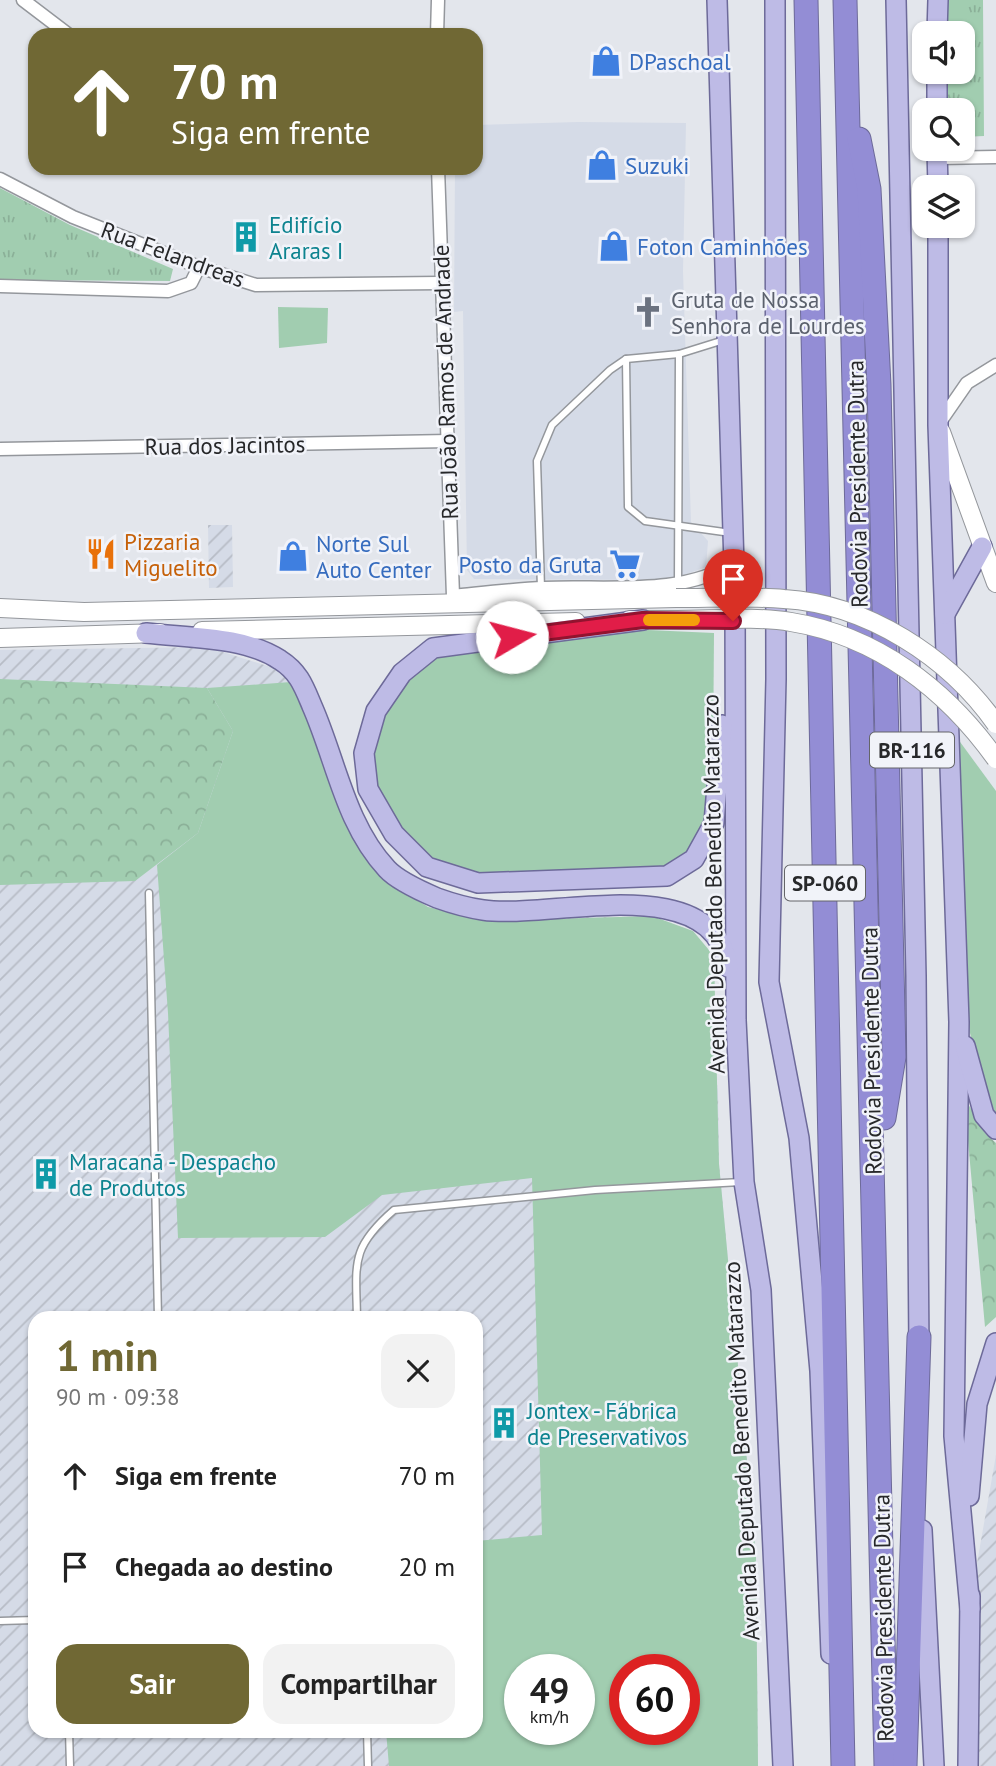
<!DOCTYPE html>
<html lang="pt">
<head>
<meta charset="utf-8">
<style>
	body { margin:0; font-family:"PT Sans",sans-serif; background:#f2f2f2; color:#222; height:100vh; display:flex; flex-direction:column; font-size:26px; white-space:nowrap }
	* { box-sizing:border-box; margin:0 }
	p { font-size:23px; color:#767676 }
	.icon { flex:none; width:38px; height:38px; fill:none; stroke:currentColor; stroke-width:2; stroke-linecap:round; stroke-linejoin:round }
	.map { position:relative; flex:1; overflow:hidden }
	.side { position:absolute; left:28px; top:1311px; width:455px; height:427px; display:flex; flex-direction:column; background:#fff; border-radius:21px; box-shadow:0 2px 5px #0004 }
	.side>* { flex:none }
	.guide { position:absolute; left:28px; top:28px; width:455px; height:147px; border-radius:21px; box-shadow:0 2px 5px #0004; background:#706834; color:#fff; overflow:hidden }
	.controls { position:absolute; left:912px; top:21px; display:grid; gap:14px }
	.controls a { display:grid; place-items:center; width:63px; height:63px; border-radius:14px; background:#fff; box-shadow:0 2px 5px #0004; font-size:35px }
	.speed { position:absolute; left:504px; top:1654px; display:flex; gap:14px; font-size:35px; font-weight:700; text-align:center }
	.speed>* { display:grid; place-content:center; width:91px; height:91px; border-radius:50%; background:#fff; box-shadow:0 2px 5px #0004; line-height:1 }
	.speed small { font-size:18px; font-weight:400 }
	.speed .limit { border:10px solid #d22; background:#fff; color:#111 }
	.pin { position:absolute; display:grid; place-items:center; width:60px; height:60px; color:#fff; margin:-72px -30px; border-radius:50% 50% 50% 0; rotate:-45deg; box-shadow:0 0 7px #0007 }
	.pin .icon { rotate:45deg }
	.me { position:absolute; width:77px; margin:-38px; rotate:82deg; stroke-linejoin:round; filter:drop-shadow(0 0 5px #0008) }
	.turn { display:flex; align-items:center; gap:24px; height:147px; padding:0 28px; font-size:32px }
	.turn .icon { width:91px; height:91px; stroke-width:2.5 }
	.turn b { display:block; font-size:49px; line-height:60px }
	.round { display:grid; place-items:center; flex:none; width:74px; height:74px; border-radius:21px; background:#f2f2f2 }
	.overview { display:flex; align-items:center; justify-content:space-between; height:119px; padding:0 28px }
	h1 { font-size:42px; font-weight:700; line-height:52px; color:#706834 }
	.button { display:flex; gap:14px; margin-top:auto; padding:14px 28px }
	.button a { flex:1; height:80px; border-radius:21px; background:#706834; color:#fff; font-size:28px; font-weight:700; line-height:80px; text-align:center }
	.button a+a { background:#f2f2f2; color:#222 }
	ul { padding:0; list-style:none }
	li { display:flex; align-items:center; gap:21px; height:91px; padding:0 28px }
	li div { flex:1 }
	li b { display:block; font-size:26px }
	li em { font-style:normal }
	.map>svg:first-child { display:block }
</style>
</head>
<body>
<div class="map">
<svg width="996" height="1766" viewBox="0 0 996 1766">
	<defs>
		<pattern id="industrial-furrows" width="10" height="10" patternUnits="userSpaceOnUse" patternTransform="scale(1.75)"><rect width="10" height="10" fill="#d5dbe7"/><path d="M-1 1l2-2M0 10L10 0M9 11l2-2" fill="none" stroke="#b7bcc6"/></pattern>
		<pattern id="forest-crowns" width="20" height="18" patternUnits="userSpaceOnUse" patternTransform="scale(1.75)"><rect width="20" height="18" fill="#a1cdb0"/><path d="M2 6a3 3 0 1 1 6 0M12 15a3 3 0 1 1 6 0" fill="none" stroke="#8bb098"/></pattern>
		<pattern id="park-tufts" width="24" height="20" patternUnits="userSpaceOnUse" patternTransform="scale(1.75)"><rect width="24" height="20" fill="#a1cdb0"/><path d="M3 7l-1-3M5 7V3M7 7l1-3M15 17l-1-3M17 17v-4M19 17l1-3" fill="none" stroke="#8bb098"/></pattern>
	</defs>
	<rect width="100%" height="100%" fill="#e3e6ec"/>
	<polygon fill="#d5dbe7" points="578,122 686,123 683,271 691,522 708,541 706,567 670,580 474,579 467,570 463,311 454,312 455,168 476,168 476,125"/>
	<g fill="url(#industrial-furrows)" fill-rule="evenodd">
		<polygon points="208,525 232,525 233,587 209,588"/>
		<path d="M207,647l70,22 14,13 21,46 34,97 35,53 47,29 56,14 115,-5 94,15 25,160 1,73 37,393 2,209h-758v-1116zM35,1318h441v413h-441zM520,1670h59v59h-59zM625,1670h59v59h-59z"/>
		<polygon points="996,1455 996,1766 977,1766 976,1569"/>
	</g>
	<g fill="#a1cdb0" fill-rule="evenodd">
		<polygon points="278,307 328,308 327,343 279,348"/>
		<polygon points="648,630 714,633 713,762 706,820 688,853 665,868 479,874 431,859 401,828 376,787 373,754 384,714 408,679 437,656"/>
		<path d="M291,682l21,46 34,97 35,53 47,29 56,14 168,-5 41,15 21,25 5,208 37,393 2,209h-369l-3,-35h90v-190l66,-6 -10,-357 -150,17 -57,42 -147,1 -10,-225 -11,-148 41,-32 35,-102 -26,-43zM520,1670h59v59h-59zM625,1670h59v59h-59z"/>
		<polygon points="955,735 996,791 996,1114 986,1094 970,1033"/>
	</g>
	<g fill="url(#forest-crowns)">
		<polygon points="0,679 207,688 233,731 198,833 135,881 0,885"/>
		<polygon points="964,1097 985,1133 996,1143 996,1317 985,1327"/>
	</g>
	<g fill="url(#park-tufts)">
		<polygon points="946,0 983,0 984,136 963,137 962,110 946,110 946,72 962,72 962,33 946,33"/>
		<polygon points="0,188 70,225 173,269 170,281 0,280"/>
	</g>
	<g fill="none" stroke-linecap="round" stroke-linejoin="round">
		<defs>
			<g id="lane">
				<polyline points="626,359 628,507 645,521 731,533"/>
				<polyline points="678,583 679,354"/>
				<polyline points="541,588 537,461 552,425 610,370 626,359 679,354 724,340"/>
				<polyline points="149,893 158,1318"/>
				<path d="M357,1318c-1,-55 -7,-70 37,-108l201,-20 146,-8"/>
				<polyline points="0,1621 35,1620"/>
				<polyline points="69,1731 70,1766"/>
				<polyline points="367,1731 368,1766"/>
			</g>
			<g id="street">
				<polyline points="23,0 69,35"/>
				<polyline points="437,35 438,0"/>
				<polyline points="937,158 996,157"/>
				<polyline points="438,168 453,596"/>
				<polyline points="0,179 73,217 199,267 256,285 440,283"/>
				<polyline points="0,286 168,291 191,283 199,267"/>
				<polyline points="940,422 967,383 996,365"/>
				<polyline points="0,449 449,441"/>
				<path d="M453,596c30,-3 61,-7 91,-8 59,-3 141,9 190,-26"/>
			</g>
			<g id="secondary">
				<polyline points="941,432 996,583"/>
				<polyline points="0,608 84,612 676,598"/>
				<polyline points="629,620 678,620"/>
				<polyline points="202,631 576,622"/>
				<polyline points="0,638 160,633"/>
			</g>
			<g id="primary">
				<polyline points="717,0 735,599 736,1020 744,1182 761,1290 783,1766"/>
				<polyline points="775,0 776,679 769,982 799,1138 820,1371 831,1654"/>
				<polyline points="896,0 916,976 919,1350"/>
				<polyline points="937,33 938,0"/>
				<polyline points="937,110 937,72"/>
				<polyline points="937,149 938,187"/>
				<polyline points="938,226 938,425 959,1022 954,1436 970,1609"/>
				<polyline points="945,614 982,547"/>
				<polyline points="643,620 433,648 402,673 376,711 364,753 368,789 394,834 427,867 478,883 667,876 694,859 714,823 722,725"/>
				<path d="M146,633c42,5 98,3 134,27 19,12 24,27 32,46 24,54 33,118 75,163 10,11 36,23 50,29 14,5 32,10 46,12 67,10 230,-42 245,57"/>
				<polyline points="965,1046 984,1115 996,1129"/>
				<polyline points="969,1496 977,1404 996,1343"/>
				<polyline points="922,1530 934,1766"/>
				<polyline points="968,1766 970,1596"/>
			</g>
			<g id="highway">
				<polyline points="806,0 843,1766"/>
				<polyline points="845,0 886,1766"/>
				<polyline points="859,139 869,189 879,385 894,1057 884,1118"/>
				<polyline points="905,1766 919,1337"/>
			</g>
		</defs>
		<use href="#lane" stroke="#94979c" stroke-width="9"/>
		<use href="#street" stroke="#94979c" stroke-width="15"/>
		<use href="#secondary" stroke="#94979c" stroke-width="20"/>
		<use href="#primary" stroke="#6d6a99" stroke-width="22"/>
		<use href="#highway" stroke="#6d6a99" stroke-width="25"/>
		<use href="#lane" stroke="#fff" stroke-width="6"/>
		<use href="#street" stroke="#fff" stroke-width="12"/>
		<use href="#secondary" stroke="#fff" stroke-width="18"/>
		<use href="#primary" stroke="#bebbe6" stroke-width="19"/>
		<use href="#highway" stroke="#938dd5" stroke-width="23"/>
		<defs>
			<g id="secondary-bridge">
				<path d="M676,598c36,0 73,-2 108,1 83,5 165,58 212,125"/>
				<path d="M678,620c36,0 77,-4 113,2 86,14 155,67 205,137"/>
			</g>
		</defs>
		<use href="#secondary-bridge" stroke="#94979c" stroke-width="20" stroke-linecap="butt"/>
		<use href="#secondary-bridge" stroke="#fff" stroke-width="18"/>
	</g>
	<g fill="none" stroke-linecap="round" stroke-linejoin="round">
		<defs>
			<polyline id="route" points="512,637 643,620 733,621"/>
		</defs>
		<use href="#route" stroke="#92132f" stroke-width="18"/>
		<use href="#route" stroke="#e11d48" stroke-width="12"/>
		<polyline stroke="#f59e0b" stroke-width="12" points="649,620 694,620"/>
	</g>
	<defs>
		<symbol id="shop-bare" viewBox="-9 -9 18 18"><path d="M-5-2.5h2.3a2.7 3.5 0 0 1 5.4 0H5L5.5 6h-11ZM-1.5-2.5h3a1.5 2.3 0 0 0-3 0Z" fill="#3f7fe0" stroke="#f1f3f9" stroke-width="2.5" paint-order="stroke"/></symbol>
		<symbol id="building-bare" viewBox="-9 -9 18 18"><path d="M-4-6H4V6H1V3H-1V6H-4ZM-2.5-4.3h1.7v1.8h-1.7ZM.8-4.3h1.7v1.8H.8ZM-2.5-1h1.7V.8h-1.7ZM.8-1h1.7V.8H.8Z" fill="#0f9aa8" stroke="#f1f3f9" stroke-width="2.5" paint-order="stroke"/></symbol>
		<symbol id="church-bare" viewBox="-9 -9 18 18"><path d="M-1.2-6h2.4v3.5h3.3v2.4h-3.3V6h-2.4V-.1h-3.3v-2.4h3.3Z" fill="#6b7280" stroke="#f1f3f9" stroke-width="2.5" paint-order="stroke"/></symbol>
		<symbol id="restaurant-bare" viewBox="-9 -9 18 18"><path d="M-5-6h1v4h1v-4h1v4h1v-4h1v5L-1.5 .5V6h-2V.5L-5-1ZM5-6V6H3V1.5H1.5Q1.5-4 5-6Z" fill="#e8710a" stroke="#f1f3f9" stroke-width="2.5" paint-order="stroke"/></symbol>
		<symbol id="supermarket-bare" viewBox="-9 -9 18 18"><path d="M-6-5.5h2.5l.6 2H6L4.5 2H-2.5L-4.4-4H-6ZM-1.5 3.2a1.3 1.3 0 1 0 .1 0ZM3 3.2a1.3 1.3 0 1 0 .1 0Z" fill="#3f7fe0" stroke="#f1f3f9" stroke-width="2.5" paint-order="stroke"/></symbol>
	</defs>
	<g fill-rule="evenodd">
		<use href="#shop-bare" x="584" y="39" width="44" height="44"/>
		<use href="#shop-bare" x="580" y="143" width="44" height="44"/>
		<use href="#building-bare" x="224" y="215" width="44" height="44"/>
		<use href="#shop-bare" x="592" y="224" width="44" height="44"/>
		<use href="#church-bare" x="626" y="290" width="44" height="44"/>
		<use href="#restaurant-bare" x="79" y="532" width="44" height="44"/>
		<use href="#shop-bare" x="271" y="534" width="44" height="44"/>
		<use href="#supermarket-bare" x="603" y="542" width="44" height="44"/>
		<use href="#building-bare" x="24" y="1152" width="44" height="44"/>
		<use href="#building-bare" x="482" y="1401" width="44" height="44"/>
	</g>
	<g text-anchor="middle" dominant-baseline="central" stroke-width="5" stroke-linejoin="round" paint-order="stroke">
		<g fill="#f1f3f9" stroke="#646568" stroke-width="2">
			<rect x="870" y="732.5" width="84" height="35" rx="5"/>
			<rect x="785" y="865.5" width="80" height="35" rx="5"/>
		</g>
		<g font-size="21" font-weight="bold" fill="#27282a">
			<text x="912" y="750">BR-116</text>
			<text x="825" y="883">SP-060</text>
		</g>
		<g font-size="23" fill="#366cbe" stroke="#f1f3f9" text-anchor="start">
			<text x="629" y="61">DPaschoal</text>
			<text x="625" y="165">Suzuki</text>
			<text x="637" y="246">Foton Caminhões</text>
			<text x="316" y="543">Norte Sul<tspan x="316" dy="26">Auto Center</tspan></text>
			<text x="602" y="564" text-anchor="end">Posto da Gruta</text>
		</g>
		<g font-size="23" fill="#0d838f" stroke="#f1f3f9" text-anchor="start">
			<text x="269" y="224">Edifício<tspan x="269" dy="26">Araras I</tspan></text>
			<text x="69" y="1161">Maracanã - Despacho<tspan x="69" dy="26">de Produtos</tspan></text>
			<text x="527" y="1410">Jontex - Fábrica<tspan x="527" dy="26">de Preservativos</tspan></text>
		</g>
		<g font-size="23" fill="#27282a" stroke="#f1f3f9">
			<text transform="translate(173 254) rotate(20)">Rua Felandreas</text>
			<text transform="translate(445 382) rotate(-92)">Rua João Ramos de Andrade</text>
			<text transform="translate(225 445) rotate(-1)">Rua dos Jacintos</text>
			<text transform="translate(857 484) rotate(-91)">Rodovia Presidente Dutra</text>
			<text transform="translate(713 884) rotate(-91)">Avenida Deputado Benedito Matarazzo</text>
			<text transform="translate(871 1051) rotate(-91)">Rodovia Presidente Dutra</text>
			<text transform="translate(741 1451) rotate(-93)">Avenida Deputado Benedito Matarazzo</text>
			<text transform="translate(883 1618) rotate(-91)">Rodovia Presidente Dutra</text>
		</g>
		<g font-size="23" fill="#5b616d" stroke="#f1f3f9" text-anchor="start">
			<text x="671" y="299">Gruta de Nossa<tspan x="671" dy="26">Senhora de Lourdes</tspan></text>
		</g>
		<g font-size="23" fill="#c56008" stroke="#f1f3f9" text-anchor="start">
			<text x="124" y="541">Pizzaria<tspan x="124" dy="26">Miguelito</tspan></text>
		</g>
	</g>
</svg>
<div class="controls">
<a><svg class="icon" aria-label="sound" viewBox="0 0 24 24"><path d="M4 9h4l5-4v14l-5-4H4zM17 9q2 3 0 6"/></svg></a>
<a><svg class="icon" aria-label="search" viewBox="0 0 24 24"><circle cx="10" cy="10" r="6"/><path d="M15 15l6 6"/></svg></a>
<a><svg class="icon" aria-label="layers" viewBox="0 0 24 24"><path d="M12 4l9 5-9 5-9-5zM3 14l9 5 9-5"/></svg></a>
</div>
<div class="speed"><div>49<small>km/h</small></div><div class="limit">60</div></div>
<div class="pin" style="left:733px;top:621px;background:#d93025"><svg class="icon" aria-label="arrive" viewBox="0 0 24 24"><path d="M6 21V4h12l-3 4 3 4H6"/></svg></div>
<svg class="me" style="left:512px;top:637px" viewBox="-20 -20 40 40"><circle r="19" fill="#fff"/><path d="M0-13L10 11 0 6-10 11z" fill="#e11d48"/></svg>
<div class="guide">
<div class="turn"><svg class="icon" aria-label="ahead" viewBox="0 0 24 24"><path d="M12 20V5M6 11l6-6 6 6"/></svg><div><b>70 m</b>Siga em frente</div></div>
</div>
<section class="side">
<div class="overview"><div><h1>1 min</h1><p>90 m · 09:38</p></div><a class="round"><svg class="icon" aria-label="close" viewBox="0 0 24 24"><path d="M6 6l12 12M18 6L6 18"/></svg></a></div>
<ul>
<li><svg class="icon" aria-label="ahead" viewBox="0 0 24 24"><path d="M12 20V5M6 11l6-6 6 6"/></svg><div><b>Siga em frente</b></div><em>70 m</em></li>
<li><svg class="icon" aria-label="arrive" viewBox="0 0 24 24"><path d="M6 21V4h12l-3 4 3 4H6"/></svg><div><b>Chegada ao destino</b></div><em>20 m</em></li>
</ul>
<div class="button"><a>Sair</a><a>Compartilhar</a></div>
</section>
</div>
</body>
</html>
